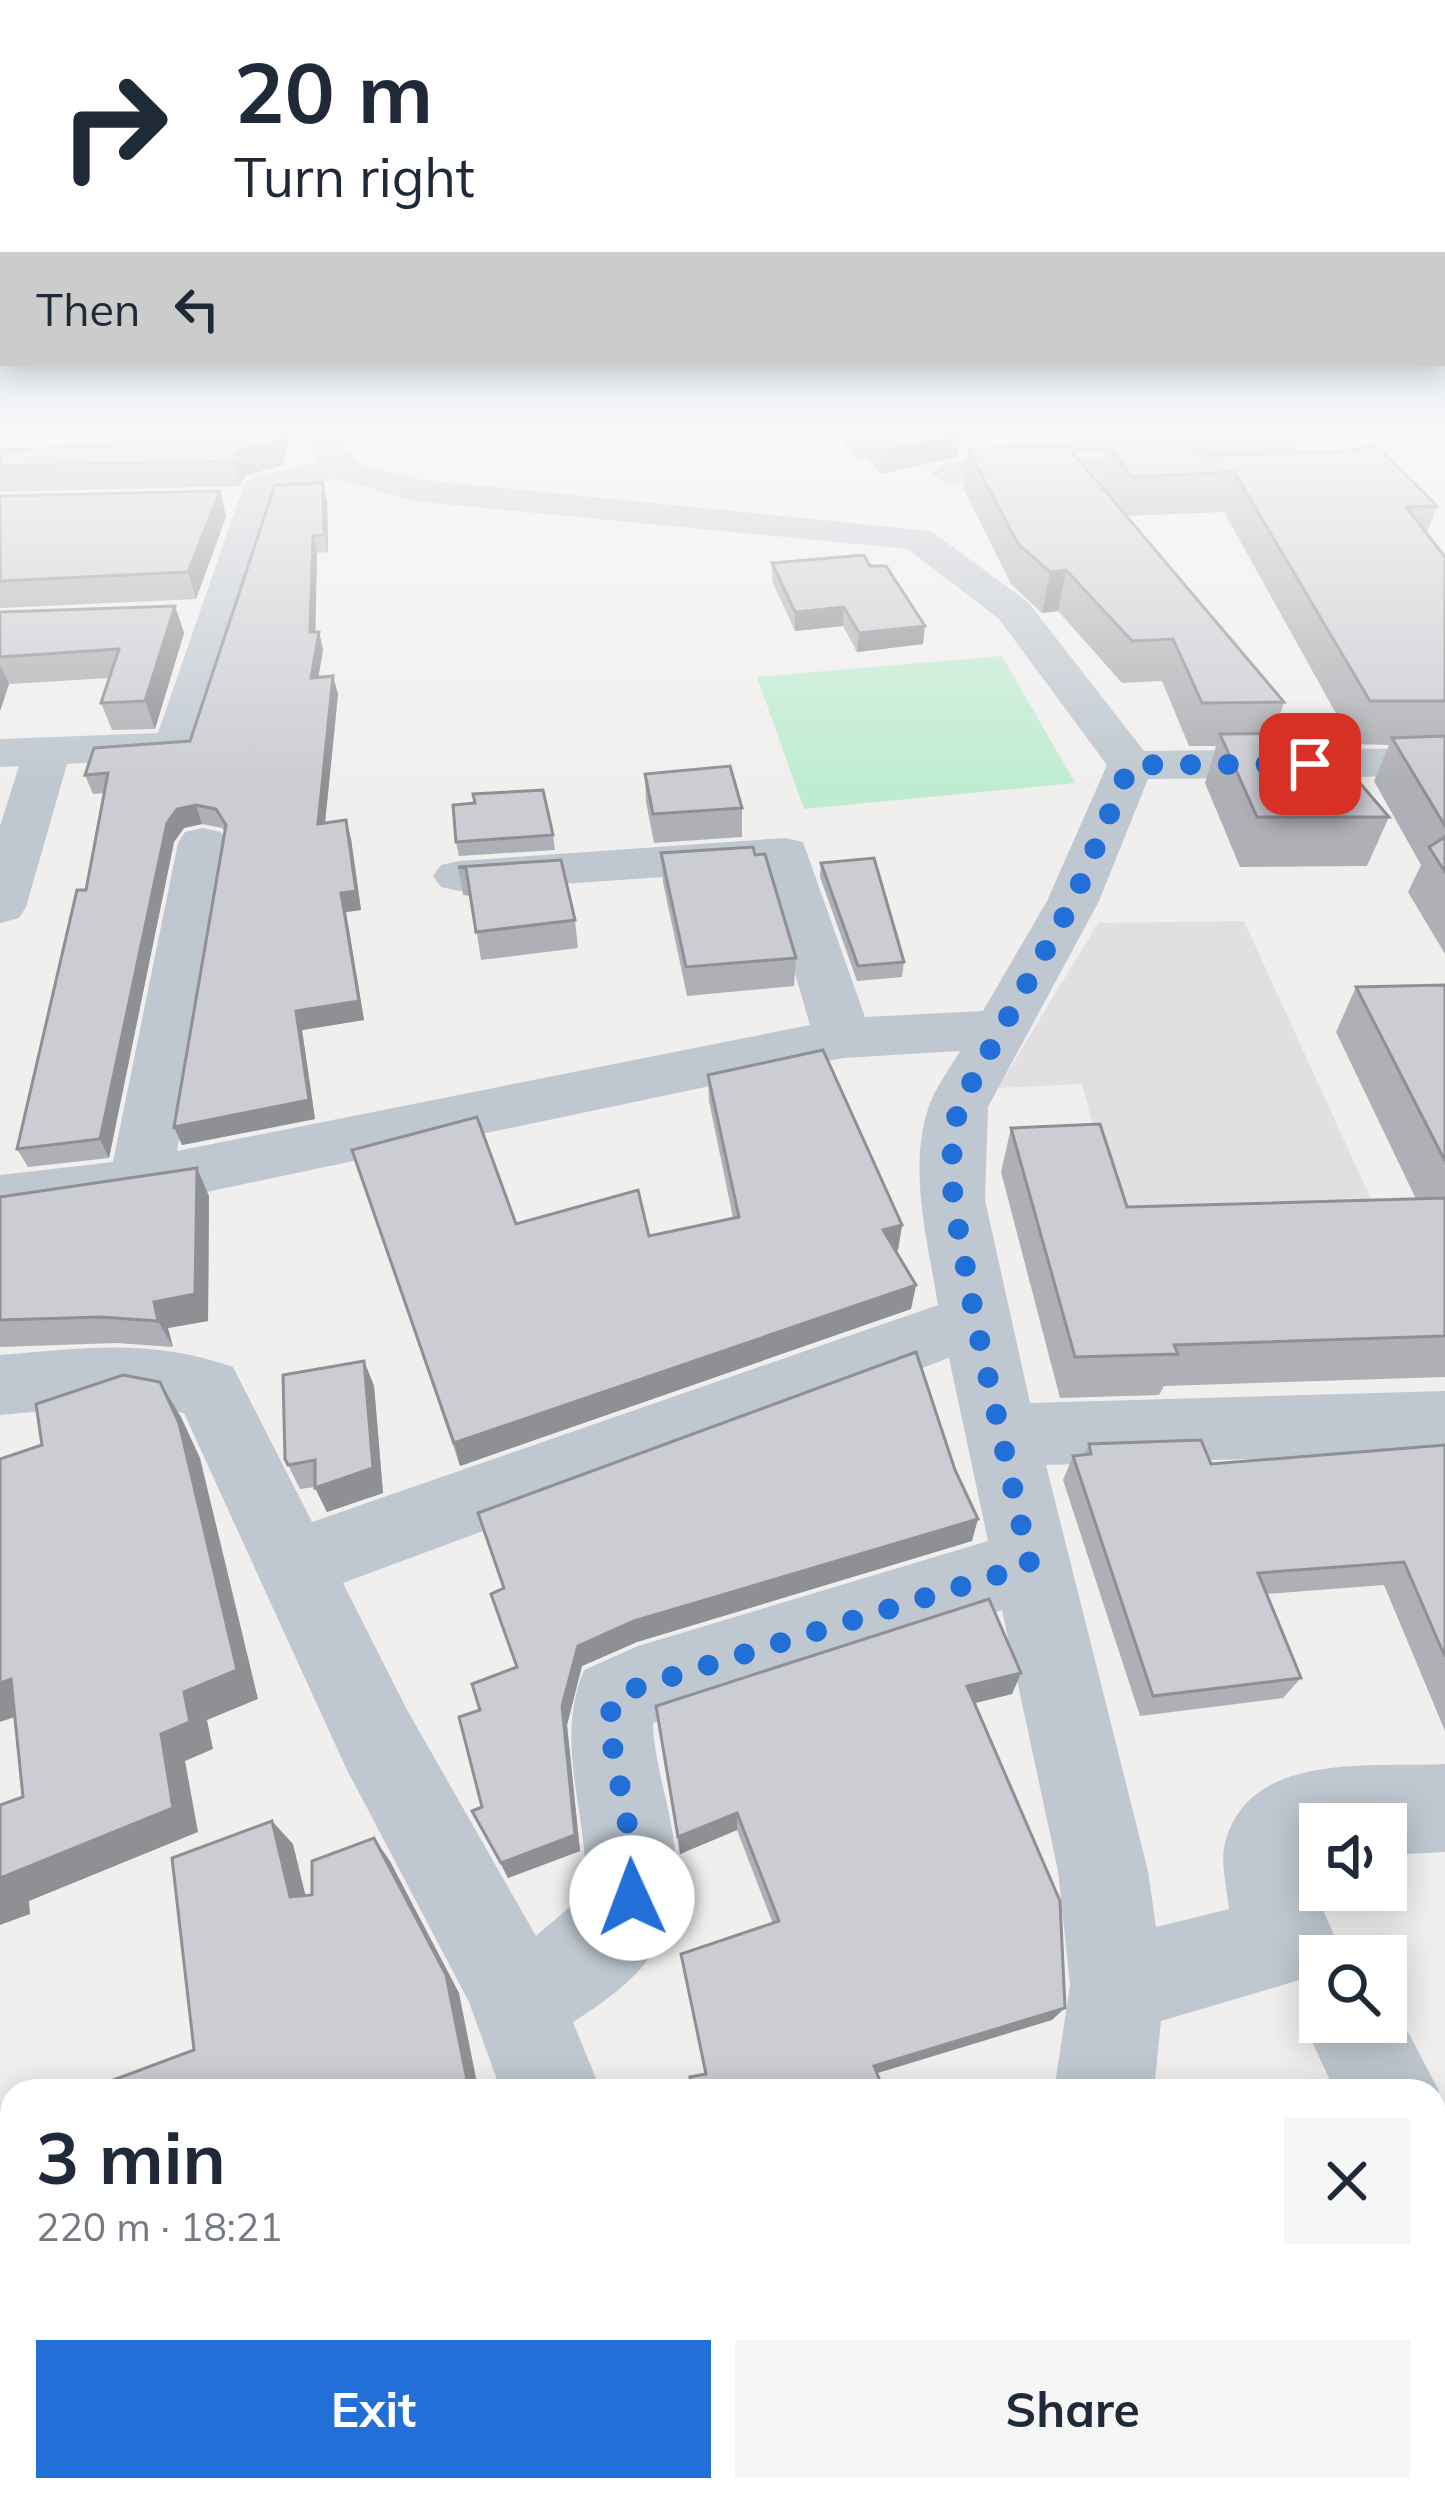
<!DOCTYPE html>
<html lang="en">
<head>
<meta charset="utf-8">
<style>
	body { margin:0; font-family:Mulish,sans-serif; background:#f6f6f7; color:#1f2937; height:100vh; display:flex; flex-direction:column; font-size:45px; white-space:nowrap }
	* { box-sizing:border-box; margin:0 }
	p { font-size:39px; color:#747a83 }
	.icon { flex:none; width:66px; height:66px; fill:none; stroke:currentColor; stroke-width:2; stroke-linecap:round; stroke-linejoin:round }
	.map { position:relative; flex:1; overflow:hidden }
	.sheet { position:absolute; left:0px; top:2079px; width:1446px; height:423px; display:flex; flex-direction:column; background:#fff; border-radius:36px 36px 0 0; box-shadow:0 6px 30px #0003 }
	.sheet>* { flex:none }
	.banner { position:absolute; left:0px; top:0px; width:1446px; height:366px; box-shadow:0 6px 30px #0003; background:#fff; color:#1f2937; overflow:hidden }
	.fabs { position:absolute; left:1299px; top:1803px; display:grid; gap:24px }
	.fabs a { display:grid; place-items:center; width:108px; height:108px; border-radius:0px; background:#fff; box-shadow:0 6px 30px #0003; font-size:60px }
	.pin { position:absolute; display:grid; place-items:center; width:102px; height:102px; color:#fff; margin:-51px; border-radius:24px; box-shadow:0 6px 18px #0006 }
	.me { position:absolute; width:132px; margin:-66px; rotate:358deg; stroke-linejoin:round; filter:drop-shadow(0 0 9px #0008) }
	.turn { display:flex; align-items:center; gap:42px; height:252px; padding:0 36px; font-size:54px }
	.turn .icon { width:156px; height:156px; stroke-width:2.5 }
	.turn b { display:block; font-size:84px; line-height:102px }
	.then { display:flex; align-items:center; height:114px; padding:0 36px; background:#0003; gap:24px; font-size:45px }
	.round { display:grid; place-items:center; flex:none; width:126px; height:126px; border-radius:0px; background:#f6f6f7 }
	.head { display:flex; align-items:center; justify-content:space-between; height:204px; padding:0 36px }
	h1 { font-size:72px; font-weight:700; line-height:90px }
	.cta { display:flex; gap:24px; margin-top:auto; padding:24px 36px }
	.cta a { flex:1; height:138px; border-radius:0px; background:#226fd7; color:#fff; font-size:48px; font-weight:700; line-height:138px; text-align:center }
	.cta a+a { background:#f6f6f7; color:#1f2937 }
	.map>svg:first-child { display:block }
</style>
</head>
<body>
<div class="map">
<svg width="1445" height="2500" viewBox="0 0 1445 2500">
	<rect width="100%" height="100%" fill="#f1eeee"/>
	<polygon fill="#e2dfe0" points="1244,921 1387,1234 1123,1240 1082,1084 998,1088 1098,923"/>
	<polygon fill="#bfecd1" points="1002,656 1075,783 804,809 757,677"/>
	<g fill="none" stroke-linecap="round" stroke-linejoin="round">
		<g fill="#bfc8d0" fill-rule="evenodd">
			<path d="M311,432h34l-1,16 21,18 49,13 517,52 97,71 116,149 301,-3v28l-297,3 -49,122 -111,206 -3,93 45,203 415,-12v62l-399,12 102,406 8,56 73,-18c-2,-20 -9,-47 -4,-66 24,-93 146,-75 220,-79v88l-59,3v-31h-66v35l-5,3 6,43 15,35 -7,16h-9v18l-159,47 -7,70h-100l16,-106 -12,-114 -56,-261 -349,113c1,34 12,68 18,101 19,100 -16,147 -98,198l28,69h-100l-32,-89 -123,-234 -162,-355 -53,-10 -131,12v-60c84,-7 151,-17 233,12l79,155 626,-217c-10,-63 -30,-134 -10,-196 6,-20 22,-40 32,-58l-117,7 -703,148 -140,17v-48l113,-13 65,-319 7,-11 18,-4 18,4 7,11 -51,308 633,-126 -45,-155 -306,21 -18,-4 -8,-11 8,-11 18,-4 326,-23 18,4 62,175 118,-6 64,-110 60,-136 -108,-146 -91,-70 -495,-48 -77,-23 -59,16 -84,262 -126,8 -41,143 -7,11 -19,5v-97l19,-60 -19,1v-28l158,-6 85,-246 5,-8 70,-18 -8,-11zM949,1358l39,183 -350,105 -54,24c-31,74 5,146 2,223l-50,43 -130,-228 -63,-125z"/>
			<polygon points="1183,454 1195,458 1206,470 1200,477 948,484 930,473 948,462"/>
			<polygon points="1320,1987 1320,2022 1386,2022 1386,1990 1439,2091 1434,2102 1434,2091 1335,2091 1303,2022"/>
			<polygon points="1434,2122 1445,2126 1445,2245 1434,2240"/>
			<polygon points="645,2490 838,2490 834,2500 648,2500"/>
		</g>
	</g>
	<g fill="#afb0b5">
		<polygon points="121,433 292,433 283,465 247,475 239,486 0,492 0,450 115,446"/>
		<polygon points="838,433 958,433 960,435 957,457 880,474 868,457 853,458"/>
		<polygon points="1060,433 1293,433 1299,439 1295,453 1437,506 1427,533 1445,557 1445,954 1408,892 1421,865 1374,781 1389,745 1353,744 1224,512 1126,516 1284,702 1274,734 1389,817 1367,866 1240,867 1205,783 1216,746 1189,746 1162,681 1122,683 1058,611 1042,613 1011,584 963,488 968,449 1099,483 1105,452 1076,453"/>
		<polygon points="220,491 226,517 196,599 0,608 0,496"/>
		<polygon points="327,500 328,552 317,553 315,632 319,632 323,650 318,678 338,694 325,823 351,839 361,910 346,912 364,1020 302,1030 315,1119 182,1145 174,1127 225,832 222,828 202,824 184,828 174,842 109,1158 28,1167 17,1149 86,890 104,793 93,794 85,775 190,741"/>
		<polygon points="772,563 923,644 857,652 843,626 795,631 772,581"/>
		<polygon points="175,606 184,633 155,729 112,730 101,703 109,678 9,684 0,711 0,612"/>
		<polygon points="645,774 742,808 742,837 654,843 646,802"/>
		<polygon points="553,835 555,850 459,856 456,842"/>
		<polygon points="661,853 796,958 794,986 687,996 663,882"/>
		<polygon points="561,860 575,920 578,948 481,960 471,896 463,895 458,867"/>
		<polygon points="821,863 904,962 902,977 857,981 820,877"/>
		<polygon points="1445,985 1445,1377 1164,1386 1159,1395 1060,1398 1001,1172 1011,1128 1127,1207 1416,1199 1336,1032 1356,987"/>
		<polygon points="708,1075 902,1225 898,1250 895,1251 916,1285 911,1309 460,1466 352,1150 516,1224 649,1236 733,1218 709,1101"/>
		<polygon points="209,1196 208,1321 168,1328 173,1347 117,1343 0,1347 0,1197"/>
		<polygon points="364,1361 374,1386 383,1493 327,1512 315,1487 300,1489 285,1459"/>
		<polygon points="1089,1444 1211,1464 1445,1445 1445,1731 1384,1585 1266,1594 1301,1678 1283,1698 1140,1716 1063,1480 1073,1456 1084,1454"/>
		<polygon points="478,1513 972,1541 637,1642 582,1666 567,1725 580,1851 508,1878 472,1811 482,1807 480,1710 516,1667 491,1594 503,1588"/>
		<polygon points="1021,1673 1012,1694 974,1703 1052,2020 705,2074 681,1954 773,1924 737,1830 680,1854 656,1706"/>
	</g>
	<g fill="#8e9094">
		<polygon points="280,433 292,433 283,465 247,475 239,486 233,461 241,450"/>
		<polygon points="960,435 957,457 880,474 882,451"/>
		<polygon points="323,483 327,500 328,552 324,535"/>
		<polygon points="220,491 226,517 196,599 188,572"/>
		<polygon points="313,536 317,553 315,650 310,632"/>
		<polygon points="1066,570 1058,611 1042,613 1050,572"/>
		<polygon points="175,606 184,633 155,729 145,701"/>
		<polygon points="844,607 843,626 795,631 795,612"/>
		<polygon points="925,626 923,644 857,652 859,633"/>
		<polygon points="319,632 323,650 315,697 311,678"/>
		<polygon points="0,664 9,684 0,711"/>
		<polygon points="333,676 338,694 323,842 318,824"/>
		<polygon points="196,805 202,824 184,828 174,842 109,1158 100,1139 167,823 177,809"/>
		<polygon points="346,820 351,839 361,910 346,912 364,1020 302,1030 315,1119 182,1145 174,1127 296,1011"/>
		<polygon points="197,1168 209,1196 208,1321 168,1328 173,1347 158,1321 154,1302"/>
		<polygon points="902,1225 898,1250 879,1255 883,1230"/>
		<polygon points="916,1285 911,1309 460,1466 454,1443"/>
		<polygon points="364,1361 374,1386 383,1493 327,1512 315,1488"/>
		<polygon points="160,1382 181,1417 200,1458 258,1699 207,1720 213,1749 185,1761 198,1832 29,1901 30,1914 0,1925 0,1878 161,1734 184,1692"/>
		<polygon points="978,1519 972,1541 637,1642 582,1666 567,1725 580,1851 508,1878 501,1863 562,1706 578,1646 634,1621"/>
		<polygon points="1021,1673 1012,1694 959,1707 967,1686"/>
		<polygon points="11,1679 41,1708 0,1722 0,1683"/>
		<polygon points="737,1813 737,1830 680,1854 678,1837"/>
		<polygon points="272,1821 293,1844 311,1918 290,1897"/>
		<polygon points="374,1838 390,1861 459,1993 477,2083 485,2091 474,2091 468,2085"/>
		<polygon points="1065,2008 1052,2020 868,2076 874,2066"/>
		<polygon points="12,2219 12,2241 0,2246 0,2224"/>
		<polygon points="189,2490 201,2490 178,2500 166,2500"/>
		<polygon points="565,2490 576,2490 578,2500 567,2500"/>
	</g>
	<g fill="#cbcdd3" stroke="#8e9094" stroke-width="3">
		<polygon points="121,433 280,433 277,441 241,450 233,461 0,466 0,450 115,446"/>
		<polygon points="853,433 958,433 960,435 882,451 869,434 855,435"/>
		<polygon points="1197,433 1293,433 1299,439 1213,441"/>
		<polygon points="1182,442 1207,455 1337,452 1377,446 1437,506 1406,507 1445,557 1445,701 1370,701 1234,472 1132,477 1107,444"/>
		<polygon points="1067,446 1284,702 1202,703 1173,639 1132,641 1066,570 1050,572 1018,544 968,449"/>
		<polygon points="323,483 324,535 313,536 310,632 319,632 311,678 333,676 318,824 346,820 356,891 341,893 359,1001 296,1011 309,1100 174,1127 226,825 216,809 196,805 177,809 167,823 100,1139 17,1149 77,890 86,890 108,773 85,775 94,748 190,741 275,485"/>
		<polygon points="220,491 188,572 0,581 0,496"/>
		<polygon points="864,555 870,566 886,566 925,626 859,633 844,607 795,612 772,563"/>
		<polygon points="175,606 145,701 101,703 119,649 0,657 0,612"/>
		<polygon points="1317,733 1389,817 1257,817 1220,734"/>
		<polygon points="1445,736 1445,826 1392,738"/>
		<polygon points="730,766 742,808 653,814 645,774"/>
		<polygon points="543,790 553,835 456,842 453,805 475,803 473,794"/>
		<polygon points="1445,837 1445,872 1429,847"/>
		<polygon points="753,847 755,855 765,854 796,958 686,967 661,853"/>
		<polygon points="874,858 904,962 858,966 821,863"/>
		<polygon points="561,860 575,920 476,932 466,868 458,867"/>
		<polygon points="1445,985 1445,1161 1356,987"/>
		<polygon points="823,1050 902,1225 883,1230 916,1285 454,1443 352,1150 477,1117 516,1224 638,1190 649,1236 739,1217 708,1075"/>
		<polygon points="1100,1124 1127,1207 1445,1198 1445,1336 1174,1345 1178,1354 1075,1357 1011,1128"/>
		<polygon points="197,1168 195,1294 154,1302 158,1321 101,1317 0,1320 0,1197"/>
		<polygon points="916,1352 955,1470 978,1519 634,1621 578,1646 562,1706 575,1835 501,1863 472,1811 482,1807 459,1717 480,1710 472,1684 517,1667 491,1594 504,1588 478,1513"/>
		<polygon points="364,1361 373,1468 315,1488 315,1460 288,1465 285,1459 283,1375"/>
		<polygon points="123,1375 160,1382 179,1423 237,1670 184,1692 190,1722 161,1734 173,1808 0,1878 0,1805 23,1797 11,1679 0,1683 0,1459 42,1445 36,1404"/>
		<polygon points="1201,1440 1211,1464 1445,1445 1445,1657 1404,1562 1258,1573 1301,1678 1153,1696 1073,1456 1091,1454 1089,1444"/>
		<polygon points="989,1599 1021,1673 967,1686 1060,1901 1065,2008 874,2066 884,2091 693,2091 690,2077 706,2074 681,1954 779,1921 737,1813 678,1837 656,1706"/>
		<polygon points="272,1821 290,1897 312,1895 312,1861 374,1838 446,1975 468,2085 476,2082 478,2091 84,2091 194,2050 172,1858"/>
		<polygon points="12,2118 12,2219 0,2224 0,2122"/>
		<polygon points="102,2490 189,2490 166,2500 103,2500"/>
		<polygon points="302,2490 565,2490 567,2500 303,2500"/>
	</g>
	<linearGradient id="sky" x2="0" y2="1"><stop stop-color="#84c0e8"/><stop offset="0.55" stop-color="#f9f7f7"/><stop offset="1" stop-color="#f9f7f7" stop-opacity="0"/></linearGradient>
	<rect width="1445" height="783" fill="url(#sky)"/>
	<g fill="none" stroke-linecap="round" stroke-linejoin="round">
		<polyline stroke="#226fd7" stroke-width="21" stroke-dasharray="0 37.8" points="632,1898 632,1848 608,1723 614,1699 638,1687 1030,1565 975,1319 953,1200 952,1152 958,1107 1073,901 1130,765 1310,764"/>
	</g>
</svg>
<div class="fabs">
<a><svg class="icon" aria-label="sound" viewBox="0 0 24 24"><path d="M4 9h4l5-4v14l-5-4H4zM17 9q2 3 0 6"/></svg></a>
<a><svg class="icon" aria-label="search" viewBox="0 0 24 24"><circle cx="10" cy="10" r="6"/><path d="M15 15l6 6"/></svg></a>
</div>
<div class="pin" style="left:1310px;top:764px;background:#d93025"><svg class="icon" aria-label="arrive" viewBox="0 0 24 24"><path d="M6 21V4h12l-3 4 3 4H6"/></svg></div>
<svg class="me" style="left:632px;top:1898px" viewBox="-20 -20 40 40"><circle r="19" fill="#fff"/><path d="M0-13L10 11 0 6-10 11z" fill="#226fd7"/></svg>
<div class="banner">
<div class="turn"><svg class="icon" aria-label="right" viewBox="0 0 24 24"><path d="M7 20v-9h11M14 6l5 5-5 5"/></svg><div><b>20 m</b>Turn right</div></div>
<div class="then">Then<svg class="icon" aria-label="left" viewBox="0 0 24 24"><path d="M17 20v-9H6M10 6l-5 5 5 5"/></svg></div>
</div>
<section class="sheet">
<div class="head"><div><h1>3 min</h1><p>220 m · 18:21</p></div><a class="round"><svg class="icon" aria-label="close" viewBox="0 0 24 24"><path d="M6 6l12 12M18 6L6 18"/></svg></a></div>
<div class="cta"><a>Exit</a><a>Share</a></div>
</section>
</div>
</body>
</html>
